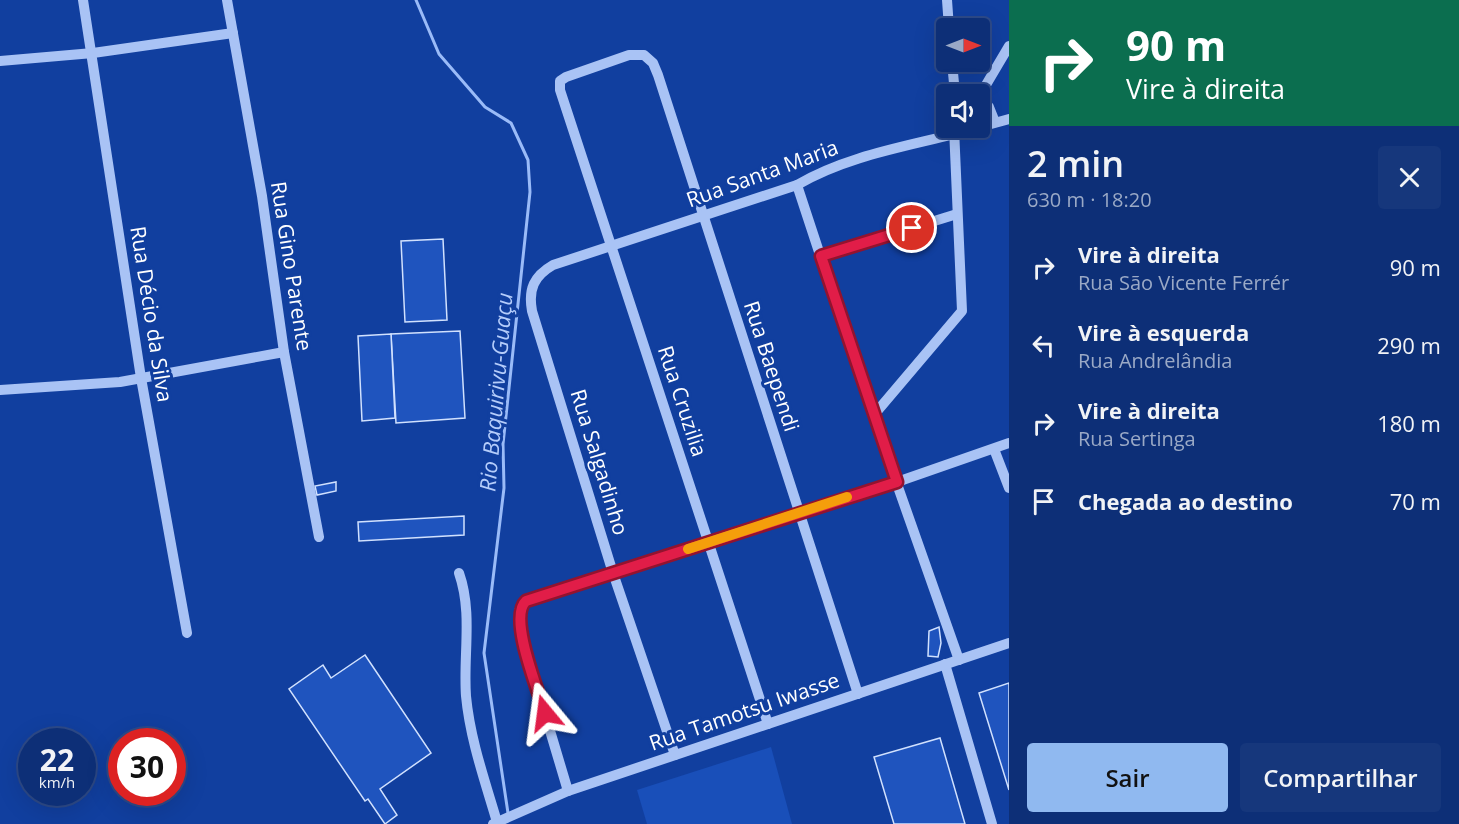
<!DOCTYPE html>
<html lang="pt">
<head>
<meta charset="utf-8">
<style>
	body { margin:0; font-family:"Open Sans",sans-serif; background:#16377c; color:#f1f3f6; height:100vh; display:flex; flex-direction:column; font-size:22px; white-space:nowrap }
	* { box-sizing:border-box; margin:0 }
	p { font-size:20px; color:#9aa9c6 }
	.icon { flex:none; width:33px; height:33px; fill:none; stroke:currentColor; stroke-width:2; stroke-linecap:round; stroke-linejoin:round }
	.map { position:relative; flex:1; overflow:hidden }
	.details { display:flex; flex-direction:column; background:#0d2f77; width:450px }
	.details>* { flex:none }
	.guide { background:#0b6e4f; color:#fff; overflow:hidden }
	.needle { width:39px; rotate:90deg }
	.fabs { position:absolute; left:936px; top:18px; display:grid; gap:12px }
	.fabs a { display:grid; place-items:center; width:54px; height:54px; border-radius:6px; background:#0d2f77; box-shadow:0 6px 24px #0002,0 0 0 2px #2d4a89; font-size:30px }
	.speed { position:absolute; left:18px; top:728px; display:flex; gap:12px; font-size:30px; font-weight:700; text-align:center }
	.speed>* { display:grid; place-content:center; width:78px; height:78px; border-radius:50%; background:#0d2f77; box-shadow:0 6px 24px #0002,0 0 0 2px #2d4a89; line-height:1 }
	.speed small { font-size:15px; font-weight:400 }
	.speed .limit { border:9px solid #d22; background:#fff; color:#111 }
	.pin { position:absolute; display:grid; place-items:center; width:51px; height:51px; color:#fff; margin:-26px; border:3px solid #fff; border-radius:50%; box-shadow:0 2px 6px #0007 }
	.me { position:absolute; width:66px; margin:-33px; rotate:344deg; stroke-linejoin:round; filter:drop-shadow(0 0 4px #0008) }
	.turn { display:flex; align-items:center; gap:21px; height:126px; padding:0 18px; font-size:27px }
	.turn .icon { width:78px; height:78px; stroke-width:2.5 }
	.turn b { display:block; font-size:42px; line-height:51px }
	.round { display:grid; place-items:center; flex:none; width:63px; height:63px; border-radius:6px; background:#16377c }
	.overview { display:flex; align-items:center; justify-content:space-between; height:102px; padding:0 18px }
	h1 { font-size:36px; font-weight:600; line-height:45px }
	.primary-button { display:flex; gap:12px; margin-top:auto; padding:12px 18px }
	.primary-button a { flex:1; height:69px; border-radius:6px; background:#90b9f0; color:#111; font-size:24px; font-weight:600; line-height:69px; text-align:center }
	.primary-button a+a { background:#16377c; color:#f1f3f6 }
	ul { padding:0; list-style:none }
	li { display:flex; align-items:center; gap:18px; height:78px; padding:0 18px }
	li div { flex:1 }
	li b { display:block; font-size:22px }
	li em { font-style:normal }
	main { display:flex; flex:1; min-height:0 }
	.map>svg:first-child { display:block }
</style>
</head>
<body>
<main>
<div class="map">
<svg width="1009" height="824" viewBox="0 0 1009 824">
	<rect width="100%" height="100%" fill="#113f9f"/>
	<polygon fill="#194fb9" points="771,747 792,824 647,824 637,790"/>
	<g fill="none" stroke-linecap="round" stroke-linejoin="round">
		<polyline stroke="#9abbf8" stroke-width="3" points="416,0 439,54 485,107 511,123 528,160 530,192 503,444 504,488 484,653 508,813"/>
	</g>
	<g fill="#1f54be" stroke="#d1e1fe" stroke-width="1.5">
		<polygon points="443,239 447,320 405,322 401,241"/>
		<polygon points="460,331 465,418 396,423 391,334"/>
		<polygon points="391,334 395,418 362,421 358,336"/>
		<polygon points="336,482 336,491 317,495 315,486"/>
		<polygon points="464,516 464,535 359,541 358,522"/>
		<polygon points="939,627 941,643 938,657 928,656 929,631"/>
		<polygon points="365,655 431,753 380,789 397,815 385,824 368,799 365,801 289,689 323,665 331,678"/>
		<polygon points="1009,683 1009,790 979,693"/>
		<polygon points="940,738 965,824 894,824 874,757"/>
	</g>
	<g fill="none" stroke-linecap="round" stroke-linejoin="round">
		<g stroke="#a9c3f5" stroke-width="10">
			<polyline points="83,0 141,378 187,633"/>
			<polyline points="227,0 262,196 284,352 319,537"/>
			<polyline points="947,0 949,28"/>
			<polyline points="0,61 93,53 233,33"/>
			<polyline points="952,62 955,94"/>
			<polyline points="955,86 978,94"/>
			<polyline points="980,95 1009,46"/>
			<polyline points="980,95 989,107 995,122"/>
			<polyline points="980,127 1009,119"/>
			<polyline points="797,185 873,416 959,660"/>
			<polyline points="821,256 957,214"/>
			<polyline points="0,390 120,382 284,352"/>
			<polyline points="873,416 962,311 954,128"/>
			<polyline points="994,449 1009,488"/>
			<path d="M459,573c14,40 4,82 7,123 4,43 19,85 31,126"/>
			<polyline points="945,664 992,824"/>
			<polyline points="768,724 560,90 560,81 566,77 629,55 644,55 653,63 658,75 858,694"/>
			<path d="M675,755l-62,-182 -81,-262c-4,-22 2,-35 21,-46l244,-80c54,-32 121,-40 180,-57"/>
			<polyline points="568,791 520,630 519,611 526,601 897,482 1009,443"/>
			<polyline points="493,824 568,791 1009,643"/>
		</g>
	</g>
	<g fill="none" stroke-linecap="round" stroke-linejoin="round">
		<defs>
			<path id="route" d="M545,713c-7,-23 -37,-96 -19,-112l371,-119 -76,-226 91,-28"/>
		</defs>
		<use href="#route" stroke="#92132f" stroke-width="15"/>
		<use href="#route" stroke="#e11d48" stroke-width="10"/>
		<polyline stroke="#f59e0b" stroke-width="10" points="688,549 847,497"/>
	</g>
	<g text-anchor="middle" dominant-baseline="central" stroke-width="6" stroke-linejoin="round" paint-order="stroke">
		<g font-size="21" fill="#fff" stroke="#113f9f">
			<text transform="translate(762 173) rotate(-20)">Rua Santa Maria</text>
			<text transform="translate(292 266) rotate(81)">Rua Gino Parente</text>
			<text transform="translate(152 314) rotate(81)">Rua Décio da Silva</text>
			<text transform="translate(772 366) rotate(72)">Rua Baependi</text>
			<text transform="translate(683 401) rotate(72)">Rua Cruzilia</text>
			<text transform="translate(600 462) rotate(73)">Rua Salgadinho</text>
			<text transform="translate(744 711) rotate(-19)">Rua Tamotsu Iwasse</text>
		</g>
		<g font-size="22" font-style="italic" fill="#b5cdfb" stroke="#113f9f">
			<text transform="translate(495 392) rotate(-85)">Rio Baquirivu-Guaçu</text>
		</g>
	</g>
</svg>
<div class="fabs">
<a><svg class="needle" viewBox="-14 -14 28 28"><path d="M0-13l5 13h-10z" fill="#e53935"/><path d="M0 13l5-13h-10z" fill="#9aa9c6"/></svg></a>
<a><svg class="icon" aria-label="sound" viewBox="0 0 24 24"><path d="M4 9h4l5-4v14l-5-4H4zM17 9q2 3 0 6"/></svg></a>
</div>
<div class="speed"><div>22<small>km/h</small></div><div class="limit">30</div></div>
<div class="pin" style="left:912px;top:228px;background:#d93025"><svg class="icon" aria-label="arrive" viewBox="0 0 24 24"><path d="M6 21V4h12l-3 4 3 4H6"/></svg></div>
<svg class="me" style="left:545px;top:713px" viewBox="-20 -20 40 40"><path d="M0-17L14 15 0 8-14 15z" fill="#e11d48" stroke="#fff" stroke-width="4"/></svg>
</div>
<section class="details">
<div class="guide">
<div class="turn"><svg class="icon" aria-label="right" viewBox="0 0 24 24"><path d="M7 20v-9h11M14 6l5 5-5 5"/></svg><div><b>90 m</b>Vire à direita</div></div>
</div>
<div class="overview"><div><h1>2 min</h1><p>630 m · 18:20</p></div><a class="round"><svg class="icon" aria-label="close" viewBox="0 0 24 24"><path d="M6 6l12 12M18 6L6 18"/></svg></a></div>
<ul>
<li><svg class="icon" aria-label="right" viewBox="0 0 24 24"><path d="M7 20v-9h11M14 6l5 5-5 5"/></svg><div><b>Vire à direita</b><p>Rua São Vicente Ferrér</p></div><em>90 m</em></li>
<li><svg class="icon" aria-label="left" viewBox="0 0 24 24"><path d="M17 20v-9H6M10 6l-5 5 5 5"/></svg><div><b>Vire à esquerda</b><p>Rua Andrelândia</p></div><em>290 m</em></li>
<li><svg class="icon" aria-label="right" viewBox="0 0 24 24"><path d="M7 20v-9h11M14 6l5 5-5 5"/></svg><div><b>Vire à direita</b><p>Rua Sertinga</p></div><em>180 m</em></li>
<li><svg class="icon" aria-label="arrive" viewBox="0 0 24 24"><path d="M6 21V4h12l-3 4 3 4H6"/></svg><div><b>Chegada ao destino</b></div><em>70 m</em></li>
</ul>
<div class="primary-button"><a>Sair</a><a>Compartilhar</a></div>
</section>
</main>
</body>
</html>
